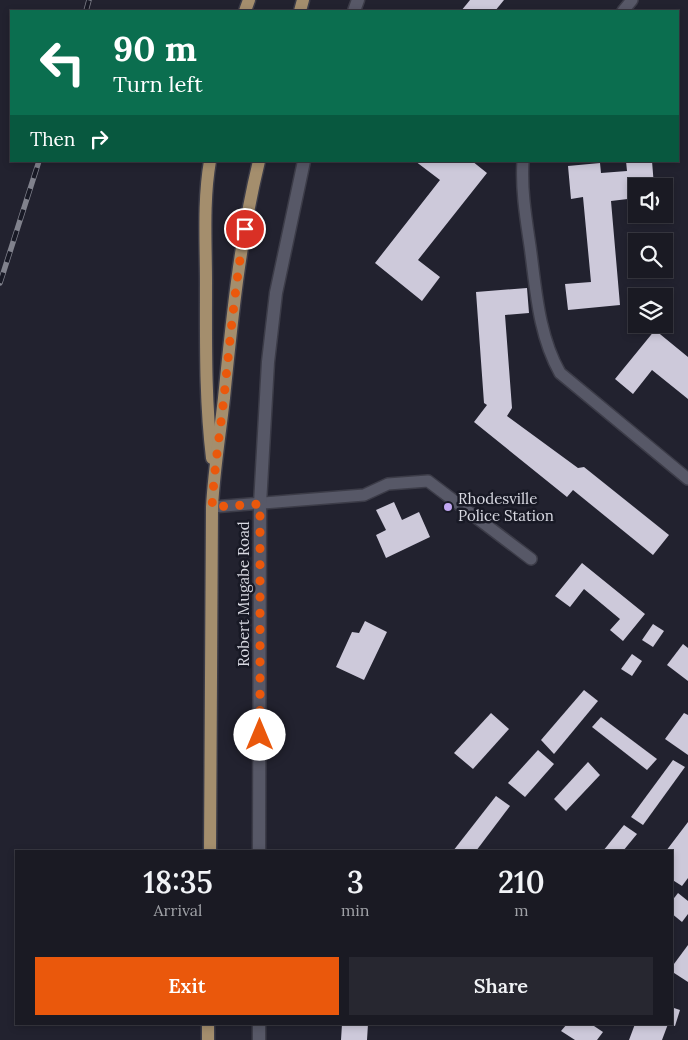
<!DOCTYPE html>
<html lang="en">
<head>
<meta charset="utf-8">
<style>
	body { margin:0; font-family:Lora,serif; background:#272730; color:#f1f3f6; height:100vh; display:flex; flex-direction:column; font-size:19px; white-space:nowrap }
	* { box-sizing:border-box; margin:0 }
	p { font-size:16px; color:#9fa1a6 }
	.icon { flex:none; width:28px; height:28px; fill:none; stroke:currentColor; stroke-width:2; stroke-linecap:round; stroke-linejoin:round }
	.map { position:relative; flex:1; overflow:hidden }
	.panel { position:absolute; left:15px; top:850px; width:658px; height:175px; display:flex; flex-direction:column; background:#1a1a23; border-radius:0px; box-shadow:0 2px 8px #0003,0 0 0 1px #383841 }
	.panel>* { flex:none }
	.top-card { position:absolute; left:10px; top:10px; width:669px; height:152px; border-radius:0px; box-shadow:0 2px 8px #0003,0 0 0 1px #383841; background:#0b6e4f; color:#fff; overflow:hidden }
	.controls { position:absolute; left:628px; top:178px; display:grid; gap:10px }
	.controls a { display:grid; place-items:center; width:45px; height:45px; border-radius:0px; background:#1a1a23; box-shadow:0 2px 8px #0003,0 0 0 1px #383841; font-size:25px }
	.pin { position:absolute; display:grid; place-items:center; width:42px; height:42px; color:#fff; margin:-21px; border:2px solid #fff; border-radius:50%; box-shadow:0 1px 5px #0007 }
	.me { position:absolute; width:55px; margin:-28px; rotate:0deg; stroke-linejoin:round; filter:drop-shadow(0 0 4px #0008) }
	.turn { display:flex; align-items:center; gap:18px; height:105px; padding:0 20px; font-size:22px }
	.turn .icon { width:65px; height:65px; stroke-width:2.5 }
	.turn b { display:block; font-size:35px; line-height:42px }
	.then { display:flex; align-items:center; height:48px; padding:0 20px; background:#0003; gap:10px; font-size:19px }
	.eta { display:flex; justify-content:space-evenly; align-items:center; height:85px; text-align:center }
	.eta b { font-size:30px; font-weight:600; line-height:35px }
	.cta { display:flex; gap:10px; margin-top:auto; padding:10px 20px }
	.cta a { flex:1; height:58px; border-radius:0px; background:#ea580c; color:#fff; font-size:20px; font-weight:600; line-height:58px; text-align:center }
	.cta a+a { background:#272730; color:#f1f3f6 }
	.map>svg:first-child { display:block }
</style>
</head>
<body>
<div class="map">
<svg width="688" height="1040" viewBox="0 0 688 1040">
	<rect width="100%" height="100%" fill="#22222f"/>
	<g fill="#cdc9da">
		<polygon points="470,0 504,0 495,11 461,11"/>
		<polygon points="415,161 472,161 487,173 418,260 440,277 422,301 375,263 440,180"/>
		<polygon points="626,161 652,161 654,186 636,186 636,198 611,201 620,305 568,310 565,284 591,282 583,197 571,199 568,166 600,163 601,173 627,171"/>
		<polygon points="527,288 529,313 505,315 512,408 507,416 578,468 584,467 669,535 653,555 573,490 567,497 474,422 487,405 484,403 476,292"/>
		<polygon points="655,330 688,357 688,399 652,370 633,394 615,379"/>
		<polygon points="394,502 402,520 419,512 430,537 386,558 376,535 386,530 376,510"/>
		<polygon points="582,563 645,614 623,641 610,630 620,619 584,589 570,607 555,596"/>
		<polygon points="365,621 387,632 364,680 336,667 352,632 359,633"/>
		<polygon points="653,624 664,631 653,647 642,640"/>
		<polygon points="683,644 688,648 688,681 667,665"/>
		<polygon points="632,654 642,661 632,676 621,669"/>
		<polygon points="584,690 598,701 554,754 541,740"/>
		<polygon points="491,713 509,729 473,769 454,753"/>
		<polygon points="684,713 688,715 688,755 665,739"/>
		<polygon points="601,717 657,759 647,770 592,727"/>
		<polygon points="538,750 554,764 525,797 508,783"/>
		<polygon points="673,760 685,767 643,825 631,817"/>
		<polygon points="588,762 600,775 566,811 554,799"/>
		<polygon points="496,796 510,806 476,851 453,851"/>
		<polygon points="688,822 688,878 682,886 671,879 671,851 666,851"/>
		<polygon points="624,825 637,834 623,851 603,851"/>
		<polygon points="678,893 688,901 688,914 682,922 671,913 671,902"/>
		<polygon points="688,945 688,982 671,971 671,968"/>
		<polygon points="671,1007 680,1010 675,1026 671,1025"/>
		<polygon points="342,1024 368,1024 367,1040 341,1040"/>
		<polygon points="567,1024 591,1024 603,1032 597,1040 575,1040 561,1031"/>
		<polygon points="635,1024 668,1024 662,1040 629,1040"/>
	</g>
	<g fill="none" stroke-linecap="round" stroke-linejoin="round">
		<defs>
			<g id="lane">
				<polyline points="623,11 632,0"/>
				<path d="M523,161c-2,28 3,58 7,85 6,43 8,88 30,127l128,106"/>
				<polyline points="212,507 364,495 388,484 428,481 531,559"/>
			</g>
			<g id="street">
				<polyline points="354,11 358,0"/>
				<polyline points="259,851 260,504 268,362 276,293 304,161"/>
				<polyline points="259,1040 259,1024"/>
			</g>
			<g id="primary">
				<polyline points="245,11 249,0"/>
				<polyline points="300,11 303,0"/>
				<path d="M210,161c-7,40 -4,82 -4,122 0,59 -1,117 6,175"/>
				<path d="M210,851l2,-344c2,-37 8,-73 12,-109 8,-80 16,-159 35,-237"/>
				<polyline points="208,1040 208,1024"/>
			</g>
		</defs>
		<use href="#lane" stroke="#3c3c48" stroke-width="14"/>
		<use href="#street" stroke="#3c3c48" stroke-width="15"/>
		<use href="#primary" stroke="#3c3c48" stroke-width="15"/>
		<use href="#lane" stroke="#575867" stroke-width="11"/>
		<use href="#street" stroke="#575867" stroke-width="12"/>
		<use href="#primary" stroke="#a48e6d" stroke-width="12"/>
		<defs>
			<g id="rail">
				<polyline points="86,11 89,0"/>
				<polyline points="0,283 39,161"/>
			</g>
		</defs>
		<use href="#rail" stroke="#81828d" stroke-width="5.5"/>
		<use href="#rail" stroke="#181925" stroke-width="4" stroke-dasharray="11" stroke-linecap="butt"/>
	</g>
	<g fill="none" stroke-linecap="round" stroke-linejoin="round">
		<path stroke="#ea580c" stroke-width="9" stroke-dasharray="0 16.2" d="M245,229c-10,56 -15,112 -21,168 -4,36 -10,73 -12,110l48,-3v231"/>
	</g>
	<circle fill="#c2a8f3" stroke="#181925" stroke-width="2" cx="448" cy="507" r="5"/>
	<g text-anchor="middle" dominant-baseline="central" stroke-width="5" stroke-linejoin="round" paint-order="stroke">
		<g font-size="15" fill="#d8d9e2" stroke="#181925" text-anchor="start">
			<text x="458" y="498">Rhodesville<tspan x="458" dy="17">Police Station</tspan></text>
		</g>
		<g font-size="15" fill="#d8d9e2" stroke="#181925">
			<text transform="translate(243 594) rotate(-90)">Robert Mugabe Road</text>
		</g>
	</g>
</svg>
<div class="controls">
<a><svg class="icon" aria-label="sound" viewBox="0 0 24 24"><path d="M4 9h4l5-4v14l-5-4H4zM17 9q2 3 0 6"/></svg></a>
<a><svg class="icon" aria-label="search" viewBox="0 0 24 24"><circle cx="10" cy="10" r="6"/><path d="M15 15l6 6"/></svg></a>
<a><svg class="icon" aria-label="layers" viewBox="0 0 24 24"><path d="M12 4l9 5-9 5-9-5zM3 14l9 5 9-5"/></svg></a>
</div>
<div class="pin" style="left:245px;top:229px;background:#d93025"><svg class="icon" aria-label="arrive" viewBox="0 0 24 24"><path d="M6 21V4h12l-3 4 3 4H6"/></svg></div>
<svg class="me" style="left:260px;top:735px" viewBox="-20 -20 40 40"><circle r="19" fill="#fff"/><path d="M0-13L10 11 0 6-10 11z" fill="#ea580c"/></svg>
<div class="top-card">
<div class="turn"><svg class="icon" aria-label="left" viewBox="0 0 24 24"><path d="M17 20v-9H6M10 6l-5 5 5 5"/></svg><div><b>90 m</b>Turn left</div></div>
<div class="then">Then<svg class="icon" aria-label="right" viewBox="0 0 24 24"><path d="M7 20v-9h11M14 6l5 5-5 5"/></svg></div>
</div>
<section class="panel">
<div class="eta">
<div><b>18:35</b><p>Arrival</p></div>
<div><b>3</b><p>min</p></div>
<div><b>210</b><p>m</p></div>
</div>
<div class="cta"><a>Exit</a><a>Share</a></div>
</section>
</div>
</body>
</html>
